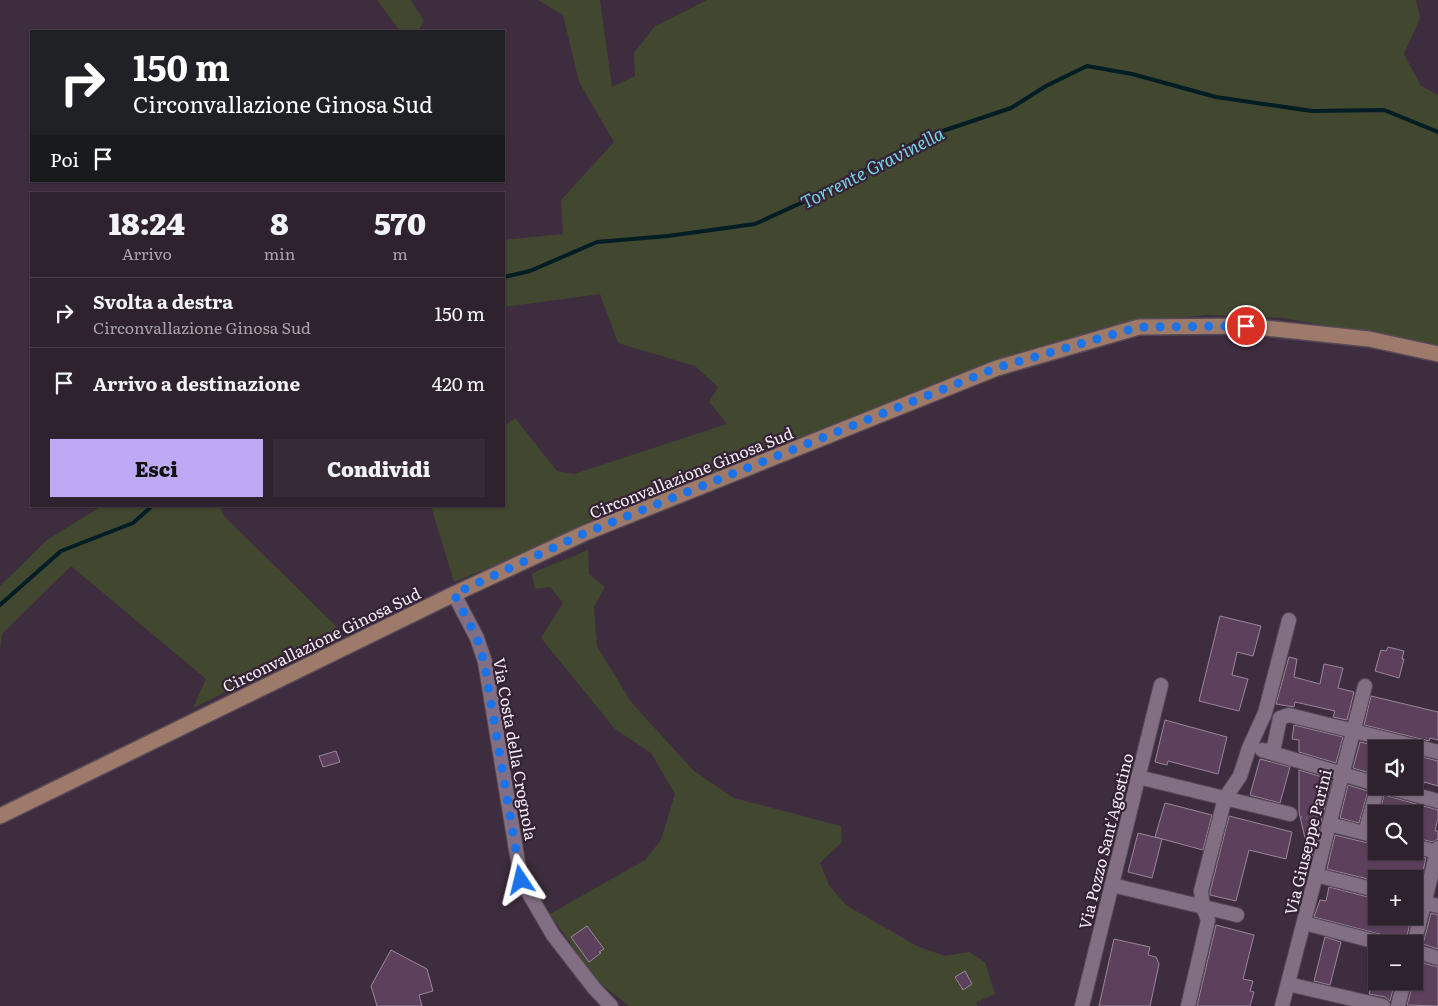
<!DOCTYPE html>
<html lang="it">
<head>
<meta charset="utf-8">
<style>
	body { margin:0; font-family:Literata,serif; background:#362a36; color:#f1f3f6; height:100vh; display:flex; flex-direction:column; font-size:19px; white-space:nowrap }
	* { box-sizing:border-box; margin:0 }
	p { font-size:16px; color:#a7a4aa }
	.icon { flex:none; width:28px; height:28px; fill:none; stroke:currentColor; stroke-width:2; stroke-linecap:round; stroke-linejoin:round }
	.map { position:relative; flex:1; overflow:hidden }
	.sheet { position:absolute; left:30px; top:192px; width:475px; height:315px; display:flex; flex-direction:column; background:#2e222e; border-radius:0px; box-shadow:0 1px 4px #0004,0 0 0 1px #493f4a }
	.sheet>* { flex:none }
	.banner { position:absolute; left:30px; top:30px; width:475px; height:152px; border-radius:0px; box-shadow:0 1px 4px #0004,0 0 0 1px #493f4a; background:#202124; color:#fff; overflow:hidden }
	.buttons { position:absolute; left:1368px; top:740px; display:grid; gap:10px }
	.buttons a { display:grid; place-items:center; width:55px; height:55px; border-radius:0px; background:#2e222e; box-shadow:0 1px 4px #0004,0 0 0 1px #493f4a; font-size:25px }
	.pin { position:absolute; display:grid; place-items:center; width:42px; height:42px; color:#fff; margin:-21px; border:2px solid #fff; border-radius:50%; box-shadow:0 1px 5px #0007 }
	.me { position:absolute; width:55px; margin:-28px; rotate:350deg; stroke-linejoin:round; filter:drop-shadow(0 0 4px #0008) }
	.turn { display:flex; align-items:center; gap:18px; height:105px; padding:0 20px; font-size:22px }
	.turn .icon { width:65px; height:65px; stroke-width:2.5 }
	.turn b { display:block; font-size:35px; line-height:42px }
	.then { display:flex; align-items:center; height:48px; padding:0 20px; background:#0003; gap:10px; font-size:19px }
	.eta { display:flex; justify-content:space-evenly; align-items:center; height:85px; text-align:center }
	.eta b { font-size:30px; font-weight:800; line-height:35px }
	.cta { display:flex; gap:10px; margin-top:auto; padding:10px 20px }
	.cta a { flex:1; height:58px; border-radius:0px; background:#bea9f4; color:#111; font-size:20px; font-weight:800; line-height:58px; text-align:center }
	.cta a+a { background:#362a36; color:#f1f3f6 }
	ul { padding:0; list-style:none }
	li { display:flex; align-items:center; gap:15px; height:70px; padding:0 20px; border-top:1px solid #493f4a }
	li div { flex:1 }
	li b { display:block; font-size:19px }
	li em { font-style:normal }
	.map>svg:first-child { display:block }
</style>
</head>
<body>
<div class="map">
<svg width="1438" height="1006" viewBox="0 0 1438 1006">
	<rect width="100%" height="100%" fill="#3e2d3e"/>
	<g fill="#424730">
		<polygon points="377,0 411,0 424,21 418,31 400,31"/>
		<polygon points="538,0 600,0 612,87 635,76 634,53 654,27 707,0 1416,0 1420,18 1404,54 1421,86 1438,95 1438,347 1283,318 1207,315 1121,324 992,364 454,582 431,506 504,506 504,426 515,418 557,471 574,474 727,424 709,402 718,387 695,366 618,343 600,294 504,307 504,240 563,234 561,200 614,142 579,82 563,15"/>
		<polygon points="102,506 220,506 224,516 344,634 193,708 206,679 71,566 2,634 0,651 0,586 47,540"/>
		<polygon points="588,550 589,574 605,587 594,607 597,646 631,702 694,771 734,798 841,826 842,842 820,863 829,885 846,905 917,946 945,956 969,952 985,962 995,994 977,1002 977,1006 629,1006 596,980 550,914 645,860 661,840 675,794 651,753 615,729 541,638 563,603 550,587 535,589 532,573"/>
	</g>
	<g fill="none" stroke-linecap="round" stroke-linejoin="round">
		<g stroke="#021d24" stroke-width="4">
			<polyline points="504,277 530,271 597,242 668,236 755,224 825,192 925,137 1011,108 1046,86 1087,66 1132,74 1216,97 1312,111 1384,110 1438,132"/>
			<polyline points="0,605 61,551 133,523 152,506"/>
		</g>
	</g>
	<g fill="#5c405c" stroke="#9b869a">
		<polygon points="1220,616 1261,626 1253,656 1237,652 1232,675 1248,679 1239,711 1199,701"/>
		<polygon points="1388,647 1404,651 1402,659 1404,659 1399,678 1375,671 1381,650 1386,651"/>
		<polygon points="1289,657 1297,659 1294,677 1320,684 1324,664 1343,668 1338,688 1354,692 1347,720 1333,717 1335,711 1295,702 1294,707 1276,704"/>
		<polygon points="1371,696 1438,712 1438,740 1430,738 1429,741 1364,725"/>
		<polygon points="1165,720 1227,737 1218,774 1168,761 1167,765 1155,762"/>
		<polygon points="1294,725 1343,737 1336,763 1299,752 1299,740 1292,739"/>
		<polygon points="1360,742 1389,749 1376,749 1376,775 1353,768"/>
		<polygon points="336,751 340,762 323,767 319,756"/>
		<polygon points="1414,755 1438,761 1438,786 1424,782 1423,788 1414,785"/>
		<polygon points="1260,759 1290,767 1280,803 1250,795"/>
		<polygon points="1299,770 1332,780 1311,860 1310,860 1299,812"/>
		<polygon points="1348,785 1368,791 1359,823 1340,818"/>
		<polygon points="1384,795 1438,810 1438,818 1435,831 1438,831 1438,839 1432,842 1414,837 1414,814 1379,814"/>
		<polygon points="1165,803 1212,815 1203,850 1155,837"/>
		<polygon points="1229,816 1292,832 1286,859 1249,850 1236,901 1210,895 1210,892"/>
		<polygon points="1138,833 1162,839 1152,878 1128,872"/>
		<polygon points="1335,835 1376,845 1376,851 1402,851 1426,858 1418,892 1414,891 1414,879 1376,879 1376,881 1327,869"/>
		<polygon points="1329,887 1376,899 1376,916 1412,916 1405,943 1392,940 1387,936 1314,917 1320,900 1326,901"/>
		<polygon points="1431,913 1438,915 1438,949 1423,944"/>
		<polygon points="1216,925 1254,935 1243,979 1253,981 1250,991 1254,992 1250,1006 1197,1006"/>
		<polygon points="587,926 604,949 599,952 601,953 589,962 571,937"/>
		<polygon points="1325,937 1341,942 1330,985 1314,981"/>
		<polygon points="1114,939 1150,947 1148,955 1156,957 1159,964 1150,1006 1099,1006"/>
		<polygon points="391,950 427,969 433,991 419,995 422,1006 377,1006 371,986"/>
		<polygon points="1415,961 1438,967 1438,1006 1407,1005 1414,981"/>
		<polygon points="965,971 972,984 963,990 955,977"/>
		<polygon points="1372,981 1395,981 1390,1001 1385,997 1369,994"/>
	</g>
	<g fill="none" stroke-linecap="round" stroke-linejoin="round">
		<defs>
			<g id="street">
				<polyline points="454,594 477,638 485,662 521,880 553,935 594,988 611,1006"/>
				<polyline points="1262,750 1376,784"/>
				<polyline points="1268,751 1274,747 1280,718 1289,715 1438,752"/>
				<polyline points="1138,777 1290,814"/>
				<polyline points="1383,786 1438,801"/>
				<polyline points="1329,824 1376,836"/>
				<polyline points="1365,833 1378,786"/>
				<polyline points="1414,846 1437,852"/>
				<polyline points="1316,875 1376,890"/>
				<polyline points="1112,885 1237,915"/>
				<polyline points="1414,900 1438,906"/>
				<polyline points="1304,923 1385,944"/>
				<polyline points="1414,944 1438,848"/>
				<polyline points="1414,951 1438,958"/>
				<polyline points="1288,984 1383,1006"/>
				<polyline points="1082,1006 1161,685"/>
				<polyline points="1188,1006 1208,920 1203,907 1201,891 1225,798 1240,776 1249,748 1265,713 1289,620"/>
				<polyline points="1282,1006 1365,686"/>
				<polyline points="1398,1006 1404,981"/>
			</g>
			<polyline id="secondary" points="0,816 454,594 585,533 997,368 1139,327 1246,326 1369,339 1438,354"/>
		</defs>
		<use href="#street" stroke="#574957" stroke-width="16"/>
		<use href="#secondary" stroke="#574957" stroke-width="18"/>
		<polyline stroke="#7c6e7c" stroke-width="2.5" stroke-dasharray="1 4" stroke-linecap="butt" points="1301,817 1317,821"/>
		<use href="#street" stroke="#836f83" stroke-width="14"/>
		<use href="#secondary" stroke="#9d7a69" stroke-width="15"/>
	</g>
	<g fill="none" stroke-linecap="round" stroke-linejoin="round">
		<polyline stroke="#1a73e8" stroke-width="9" stroke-dasharray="0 16.2" points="521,880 484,662 477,638 454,594 585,533 996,368 1139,327 1246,326"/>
	</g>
	<g text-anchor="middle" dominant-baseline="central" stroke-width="4.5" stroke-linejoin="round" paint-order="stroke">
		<g font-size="16" fill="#f7ecf7" stroke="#342334">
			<text transform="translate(691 472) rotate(-22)">Circonvallazione Ginosa Sud</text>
			<text transform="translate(321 639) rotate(-26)">Circonvallazione Ginosa Sud</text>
			<text transform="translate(516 749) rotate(80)">Via Costa della Crognola</text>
			<text transform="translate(1105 841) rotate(-76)">Via Pozzo Sant'Agostino</text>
			<text transform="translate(1307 842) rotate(-76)">Via Giuseppe Parini</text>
		</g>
		<g font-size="18" font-style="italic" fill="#78d0e5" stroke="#342334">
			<text transform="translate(872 167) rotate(-27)">Torrente Gravinella</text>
		</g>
	</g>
</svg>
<div class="buttons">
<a><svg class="icon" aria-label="sound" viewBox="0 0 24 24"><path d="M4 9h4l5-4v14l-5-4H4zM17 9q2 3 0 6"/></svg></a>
<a><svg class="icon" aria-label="search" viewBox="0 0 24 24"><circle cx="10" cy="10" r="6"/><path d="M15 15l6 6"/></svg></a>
<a>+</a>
<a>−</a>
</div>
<div class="pin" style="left:1246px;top:326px;background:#d93025"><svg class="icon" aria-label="arrive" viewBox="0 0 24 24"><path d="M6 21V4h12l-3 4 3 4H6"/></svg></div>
<svg class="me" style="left:521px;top:880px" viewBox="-20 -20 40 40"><path d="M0-17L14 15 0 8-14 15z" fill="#1a73e8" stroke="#fff" stroke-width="4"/></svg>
<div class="banner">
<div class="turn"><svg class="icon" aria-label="right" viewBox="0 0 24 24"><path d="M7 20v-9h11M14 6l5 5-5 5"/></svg><div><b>150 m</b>Circonvallazione Ginosa Sud</div></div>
<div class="then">Poi<svg class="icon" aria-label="arrive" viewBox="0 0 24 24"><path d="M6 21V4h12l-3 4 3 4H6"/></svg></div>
</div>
<section class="sheet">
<div class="eta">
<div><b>18:24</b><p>Arrivo</p></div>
<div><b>8</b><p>min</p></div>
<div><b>570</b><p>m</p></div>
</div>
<ul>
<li><svg class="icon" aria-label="right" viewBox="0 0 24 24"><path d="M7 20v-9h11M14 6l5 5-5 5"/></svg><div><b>Svolta a destra</b><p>Circonvallazione Ginosa Sud</p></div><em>150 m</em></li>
<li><svg class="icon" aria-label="arrive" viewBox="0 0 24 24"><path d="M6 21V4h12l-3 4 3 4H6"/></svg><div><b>Arrivo a destinazione</b></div><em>420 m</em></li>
</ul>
<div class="cta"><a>Esci</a><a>Condividi</a></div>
</section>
</div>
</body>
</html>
